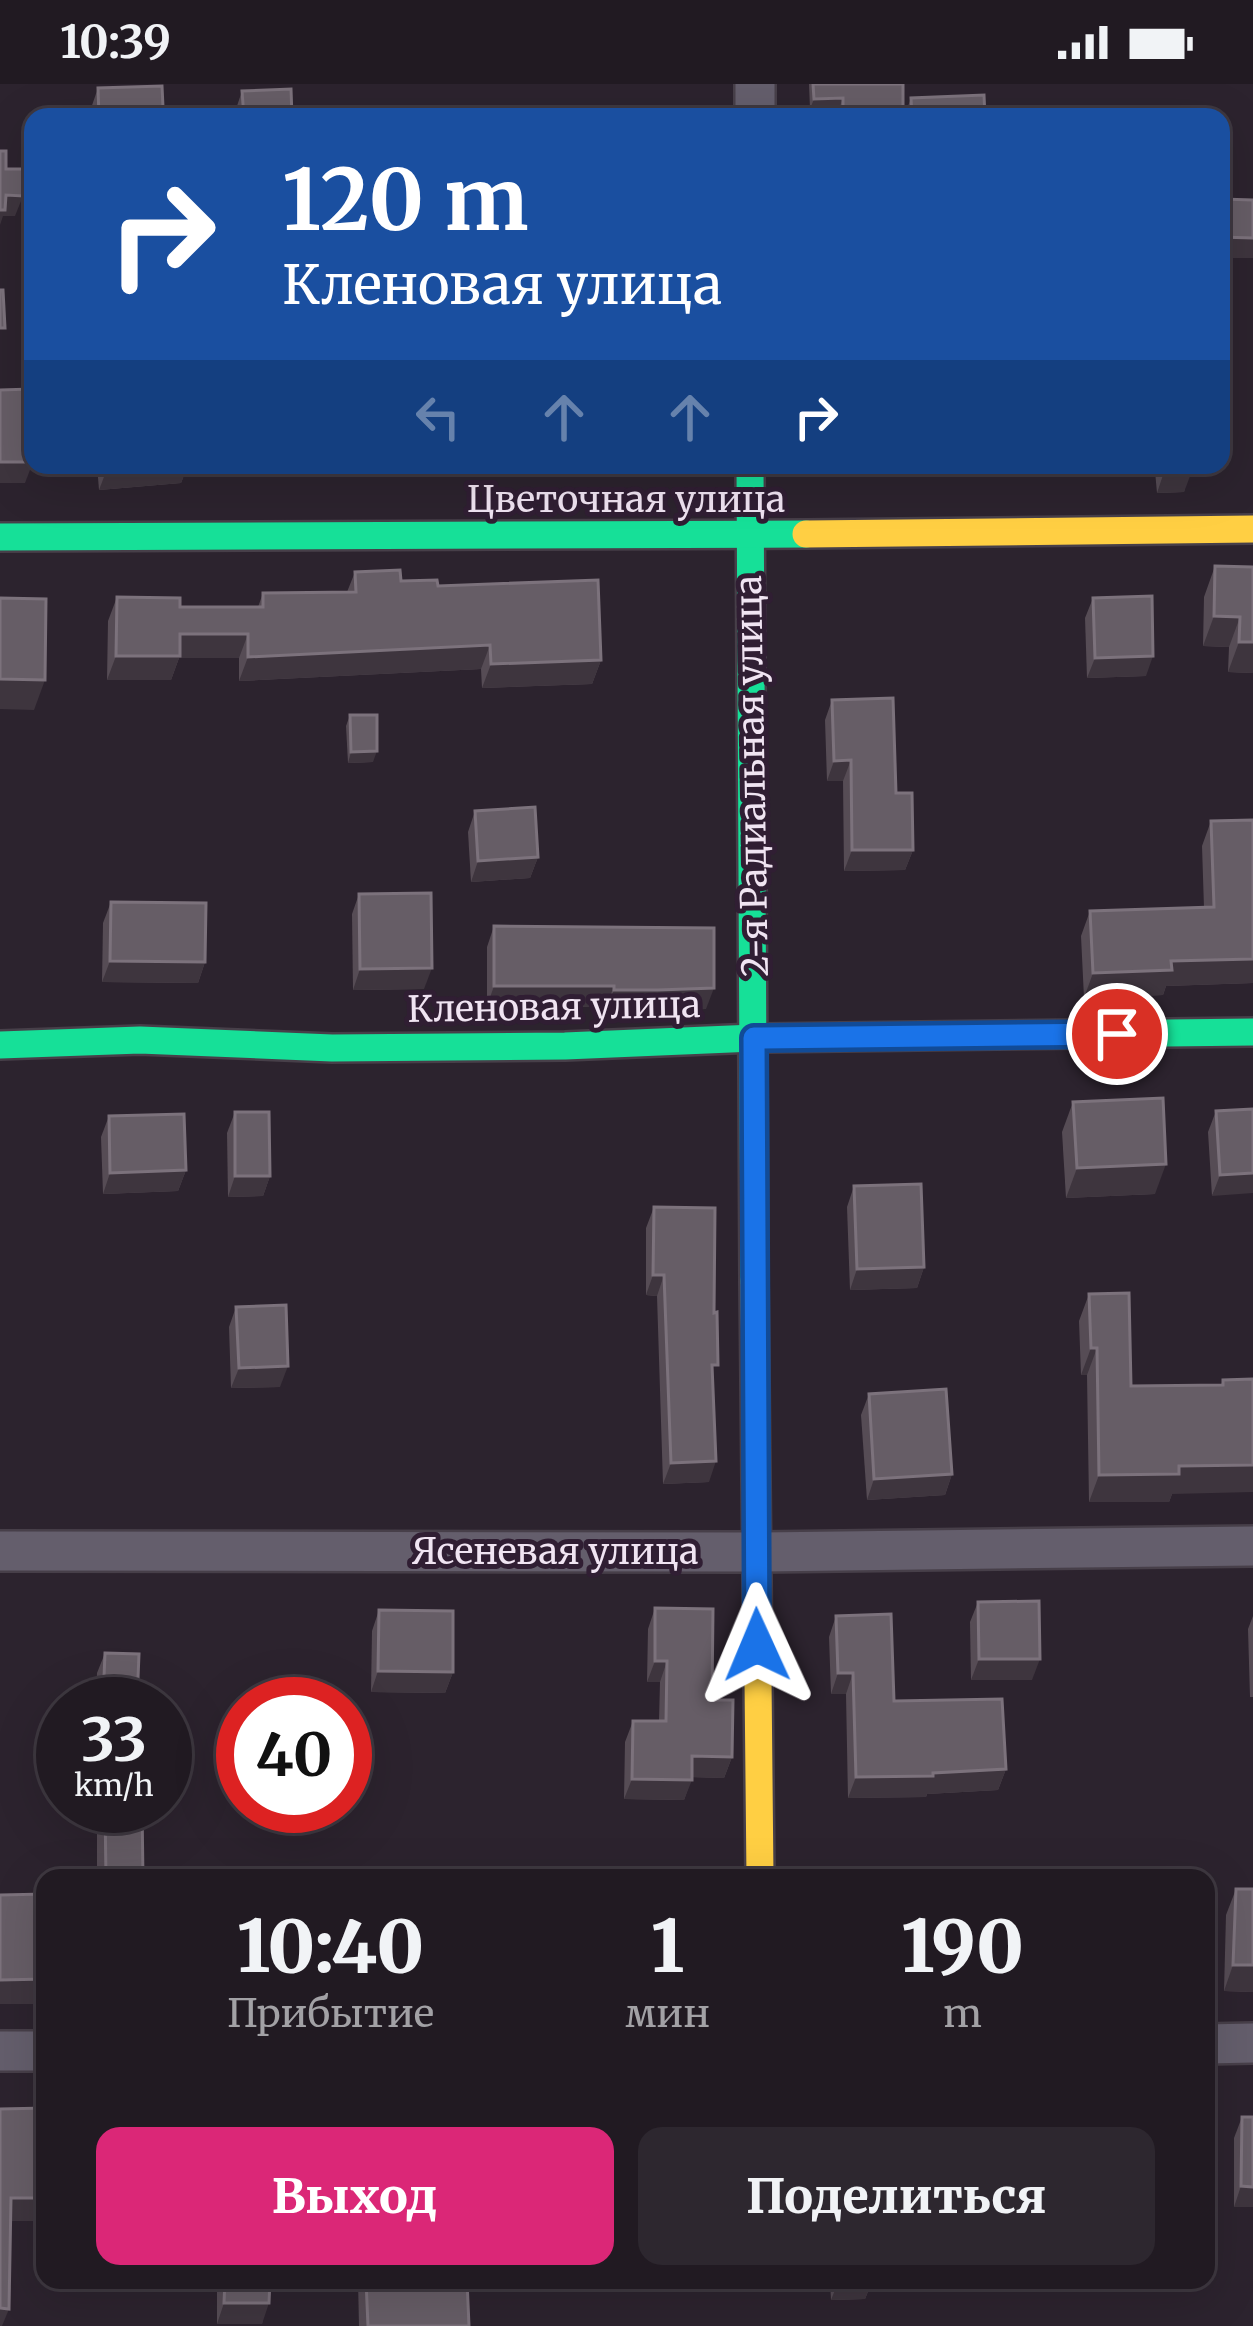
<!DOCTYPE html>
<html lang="ru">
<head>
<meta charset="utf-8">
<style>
	body { margin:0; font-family:Merriweather,serif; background:#2d272f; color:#f1f3f6; height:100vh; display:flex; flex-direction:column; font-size:45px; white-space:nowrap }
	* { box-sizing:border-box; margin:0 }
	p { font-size:39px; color:#a2a1a5 }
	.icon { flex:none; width:66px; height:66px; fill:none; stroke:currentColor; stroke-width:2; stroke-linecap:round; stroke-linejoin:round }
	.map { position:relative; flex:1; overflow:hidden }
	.panel { position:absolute; left:36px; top:1785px; width:1179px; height:420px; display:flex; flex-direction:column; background:#211a22; border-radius:24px; box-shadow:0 12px 48px #0002,0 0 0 3px #3e3840 }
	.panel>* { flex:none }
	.banner { position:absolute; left:24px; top:24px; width:1206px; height:366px; border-radius:24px; box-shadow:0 12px 48px #0002,0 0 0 3px #3e3840; background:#1a4fa0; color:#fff; overflow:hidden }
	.speed { position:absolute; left:36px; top:1593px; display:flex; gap:24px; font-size:60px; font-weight:700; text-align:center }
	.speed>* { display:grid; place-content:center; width:156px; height:156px; border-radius:50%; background:#211a22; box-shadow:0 12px 48px #0002,0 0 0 3px #3e3840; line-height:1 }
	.speed small { font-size:30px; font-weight:400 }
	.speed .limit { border:18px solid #d22; background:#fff; color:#111 }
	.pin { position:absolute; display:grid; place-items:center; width:102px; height:102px; color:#fff; margin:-51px; border:6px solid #fff; border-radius:50%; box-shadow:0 3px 12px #0007 }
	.me { position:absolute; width:132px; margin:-66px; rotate:359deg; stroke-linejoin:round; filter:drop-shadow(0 0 9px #0008) }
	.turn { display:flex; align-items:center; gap:42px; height:252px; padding:0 60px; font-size:54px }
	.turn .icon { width:156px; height:156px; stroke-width:2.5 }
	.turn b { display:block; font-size:84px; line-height:102px }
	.lanes { display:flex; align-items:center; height:114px; padding:0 60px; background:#0003; justify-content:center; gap:60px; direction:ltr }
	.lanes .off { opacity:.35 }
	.eta { display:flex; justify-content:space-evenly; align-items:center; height:204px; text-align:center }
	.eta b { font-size:72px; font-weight:800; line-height:84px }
	.action { display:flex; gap:24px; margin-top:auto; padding:24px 60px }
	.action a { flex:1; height:138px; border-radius:24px; background:#db2777; color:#fff; font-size:48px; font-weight:800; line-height:138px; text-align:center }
	.action a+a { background:#2d272f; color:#f1f3f6 }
	.status { display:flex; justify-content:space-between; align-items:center; height:84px; padding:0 60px; background:#211a22; direction:ltr }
	.status svg { height:33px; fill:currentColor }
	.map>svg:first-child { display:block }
</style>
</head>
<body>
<div class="status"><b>10:39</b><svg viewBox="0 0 49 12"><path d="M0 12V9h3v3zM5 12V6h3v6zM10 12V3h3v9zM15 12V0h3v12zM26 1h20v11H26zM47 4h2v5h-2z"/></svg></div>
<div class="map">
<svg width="1253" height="2242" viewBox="0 0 1253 2242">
	<rect width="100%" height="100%" fill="#2c232e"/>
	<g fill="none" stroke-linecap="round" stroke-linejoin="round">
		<defs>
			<g id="street">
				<polyline points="755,33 755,0"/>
				<polyline points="0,1467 755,1468 1253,1462"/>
				<polyline points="1206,1960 1253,1959"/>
				<polyline points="0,1967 45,1967"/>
			</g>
			<g id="fast">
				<polyline points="750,381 754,1197"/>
				<polyline points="0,453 806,450"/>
				<polyline points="0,961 140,956 332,964 565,962 754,954 1253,948"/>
			</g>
			<g id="slow">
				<polyline points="806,450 1253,445"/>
				<polyline points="754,1197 760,1794"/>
			</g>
		</defs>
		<use href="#street" stroke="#473f49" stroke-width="44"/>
		<use href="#fast" stroke="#473f49" stroke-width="32"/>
		<use href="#slow" stroke="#473f49" stroke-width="32"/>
		<use href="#street" stroke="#645e6c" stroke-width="39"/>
		<use href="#fast" stroke="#16e098" stroke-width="27"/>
		<use href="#slow" stroke="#ffcf43" stroke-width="27"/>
	</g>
	<g fill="#564c55">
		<polygon points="809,0 903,0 903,33 839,33 839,25 810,25"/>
		<polygon points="98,4 163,23 192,33 88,33"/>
		<polygon points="242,7 292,33 235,33 235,28"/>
		<polygon points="911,14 985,33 904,33"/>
		<polygon points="97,381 188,381 181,399 99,406"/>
		<polygon points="1106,381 1191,381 1184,408 1157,409 1155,387 1106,390"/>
		<polygon points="1215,482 1253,483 1253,589 1228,588 1229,563 1203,562 1204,513"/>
		<polygon points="355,488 438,502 601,576 592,600 482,604 481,585 239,597 239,574 179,574 171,596 107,596 108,537 117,513 180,523 258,523 263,509 347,508"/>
		<polygon points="1093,514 1146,592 1087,594 1085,534"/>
		<polygon points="832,616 896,709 913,766 905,786 844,787 843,697 827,697 825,636"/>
		<polygon points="350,631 373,678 348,679 346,642"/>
		<polygon points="475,727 538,773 530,794 471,798 468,748"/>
		<polygon points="1253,736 1253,899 1166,902 1163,911 1084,914 1081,852 1090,827 1204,824 1202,762 1211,737"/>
		<polygon points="359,810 424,905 353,906 352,830"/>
		<polygon points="111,818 205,878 198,899 102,898 103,839"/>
		<polygon points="494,842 706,925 651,927 606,926 606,923 487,922 487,863"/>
		<polygon points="1073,1018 1155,1110 1066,1114 1062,1048"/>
		<polygon points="1253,1025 1212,1112 1208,1048 1216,1027"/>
		<polygon points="235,1028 270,1092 263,1112 228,1113 227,1049"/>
		<polygon points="109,1032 186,1086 178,1107 103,1110 101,1053"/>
		<polygon points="854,1102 924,1183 917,1204 850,1206 847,1123"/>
		<polygon points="654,1123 713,1295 709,1398 663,1400 657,1212 646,1211 646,1144"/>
		<polygon points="1089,1210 1131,1302 1221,1301 1223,1296 1253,1295 1172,1410 1169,1418 1089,1418 1087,1291 1081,1291 1079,1237"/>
		<polygon points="236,1223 280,1303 231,1304 229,1243"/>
		<polygon points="869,1310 952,1390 945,1411 867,1416 861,1331"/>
		<polygon points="978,1518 1032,1596 971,1596 970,1538"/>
		<polygon points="655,1524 712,1616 732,1673 724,1694 692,1693 684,1716 624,1715 625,1658 633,1637 659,1637 660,1598 647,1598 648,1545"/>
		<polygon points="379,1526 453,1588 445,1609 371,1608 372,1547"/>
		<polygon points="836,1532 894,1617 1006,1685 998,1706 927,1710 926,1713 848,1714 846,1610 831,1610 829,1553"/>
		<polygon points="1253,1532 1253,1613 1250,1613 1248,1545"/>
		<polygon points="105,1569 137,1620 96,1620 97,1589"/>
		<polygon points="238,1657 243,1714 231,1714 231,1677"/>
		<polygon points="105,1722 143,1794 97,1794 97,1744"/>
		<polygon points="1236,1805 1253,1908 1224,1907 1226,1831"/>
		<polygon points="1242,2033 1253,2123 1234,2123 1234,2054"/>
		<polygon points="217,2196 270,2196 262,2240 217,2240"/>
		<polygon points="358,2196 467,2196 469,2242 359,2242"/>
		<polygon points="830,2196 869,2196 869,2205 865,2215 831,2216"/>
	</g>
	<g fill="#3e353e">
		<polygon points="843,14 839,25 810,25 814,15"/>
		<polygon points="6,111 23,112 15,132 3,132 0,141 0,126"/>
		<polygon points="1221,153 1253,154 1253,174 1221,174"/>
		<polygon points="0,378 33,378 25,399 0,399"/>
		<polygon points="155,381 188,381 181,399 99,406 107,385"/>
		<polygon points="359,381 508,381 505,388 356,390"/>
		<polygon points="834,381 903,381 901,386 832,388"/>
		<polygon points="1109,381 1157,381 1155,387 1106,390"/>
		<polygon points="1192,387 1184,408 1157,409 1164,388"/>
		<polygon points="1214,532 1240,533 1229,563 1203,562"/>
		<polygon points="180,550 248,550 239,574 179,574 171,596 107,596 116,572"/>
		<polygon points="1239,558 1253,558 1253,589 1228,588"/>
		<polygon points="490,561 481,585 239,597 248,573"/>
		<polygon points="1153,572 1146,592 1087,594 1095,574"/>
		<polygon points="601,576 592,600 482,604 491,580"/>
		<polygon points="0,595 45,596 34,626 0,625"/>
		<polygon points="377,667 373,678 348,679 351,668"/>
		<polygon points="851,676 843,697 827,697 834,677"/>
		<polygon points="852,766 913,766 905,786 844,787"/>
		<polygon points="538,773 530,794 471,798 478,777"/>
		<polygon points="1253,875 1253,899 1166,902 1163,911 1084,914 1093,889 1171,877"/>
		<polygon points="110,877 205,878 198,899 102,898"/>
		<polygon points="432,884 424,905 353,906 360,885"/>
		<polygon points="494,902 614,902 606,923 487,922"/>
		<polygon points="714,904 706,925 606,926 614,906"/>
		<polygon points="1166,1080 1155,1110 1066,1114 1077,1084"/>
		<polygon points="186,1086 178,1107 103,1110 110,1089"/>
		<polygon points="1253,1089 1253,1109 1212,1112 1220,1091"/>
		<polygon points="235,1092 270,1092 263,1112 228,1113"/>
		<polygon points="924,1183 917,1204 850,1206 857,1185"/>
		<polygon points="653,1191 664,1191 657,1212 646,1211"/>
		<polygon points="1091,1264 1097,1264 1087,1291 1081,1291"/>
		<polygon points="288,1282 280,1303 231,1304 239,1284"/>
		<polygon points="716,1377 709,1398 663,1400 671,1379"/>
		<polygon points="1253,1381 1253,1408 1172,1410 1169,1418 1089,1418 1099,1391 1179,1382"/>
		<polygon points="952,1390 945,1411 867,1416 874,1395"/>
		<polygon points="979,1575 1040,1575 1032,1596 971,1596"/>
		<polygon points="655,1577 667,1577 660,1598 647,1598"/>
		<polygon points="378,1587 453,1588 445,1609 371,1608"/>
		<polygon points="838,1589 853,1589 846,1610 831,1610"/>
		<polygon points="103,1617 137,1618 137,1620 102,1620"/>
		<polygon points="692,1672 732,1673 724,1694 684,1693"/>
		<polygon points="1006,1685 998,1706 927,1710 926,1713 848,1714 856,1693"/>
		<polygon points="238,1693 243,1693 243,1714 231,1714"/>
		<polygon points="632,1695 692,1696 684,1716 624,1715"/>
		<polygon points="1233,1881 1253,1881 1253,1908 1224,1907"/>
		<polygon points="45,1895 45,1920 0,1920 0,1896"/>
		<polygon points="1241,2102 1253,2103 1253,2123 1234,2123"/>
		<polygon points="11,2114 45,2114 45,2137 2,2137"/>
		<polygon points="869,2205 865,2215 831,2216 835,2206"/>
		<polygon points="224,2219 269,2219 262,2240 217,2240"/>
		<polygon points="0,2224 9,2225 2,2242 0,2242"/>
	</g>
	<g fill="#665d66" stroke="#7c727c" stroke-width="3">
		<polygon points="813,0 903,0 903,33 843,33 843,14 814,15"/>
		<polygon points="162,2 163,23 191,23 192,33 99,33 98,4"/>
		<polygon points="291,5 292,33 244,33 242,7"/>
		<polygon points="984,11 985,33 912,33 911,14"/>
		<polygon points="0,67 6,67 6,85 23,85 23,112 6,111 5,126 0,126"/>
		<polygon points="1221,115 1253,116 1253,154 1221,153"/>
		<polygon points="0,206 3,206 5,244 0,244"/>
		<polygon points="31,305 33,378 0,378 0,306"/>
		<polygon points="106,381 155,381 107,385"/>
		<polygon points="1164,381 1191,381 1192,387 1164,388"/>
		<polygon points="1215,482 1253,483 1253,558 1239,558 1240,533 1214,532"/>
		<polygon points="400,486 401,497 437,496 438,502 598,496 601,576 491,580 490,561 248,573 248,550 180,550 180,572 116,572 117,513 180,514 180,523 263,523 263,509 356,508 355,488"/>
		<polygon points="1152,512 1153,572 1095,574 1093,514"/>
		<polygon points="0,514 46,515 45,596 0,595"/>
		<polygon points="893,614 896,709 912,709 913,766 852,766 851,676 834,677 832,616"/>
		<polygon points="350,631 377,631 377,667 351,668"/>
		<polygon points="535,723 538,773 478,777 475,727"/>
		<polygon points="1253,736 1253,875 1171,877 1172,886 1093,889 1090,827 1214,823 1211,737"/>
		<polygon points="431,809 432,884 360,885 359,810"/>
		<polygon points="111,818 206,819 205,878 110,877"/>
		<polygon points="494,842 714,844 714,904 658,906 614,906 614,902 494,902"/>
		<polygon points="1163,1014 1166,1080 1077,1084 1073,1018"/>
		<polygon points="1253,1025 1253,1089 1220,1091 1216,1027"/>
		<polygon points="235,1028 269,1028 270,1092 235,1092"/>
		<polygon points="184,1030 186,1086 110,1089 109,1032"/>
		<polygon points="921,1100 924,1183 857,1185 854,1102"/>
		<polygon points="654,1123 715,1124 714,1229 717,1228 718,1281 712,1281 716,1377 671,1379 664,1191 653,1191"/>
		<polygon points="1129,1209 1131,1302 1223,1301 1223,1296 1253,1295 1253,1381 1179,1382 1179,1390 1099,1391 1097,1264 1091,1264 1089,1210"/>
		<polygon points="286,1221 288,1282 239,1284 236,1223"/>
		<polygon points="946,1305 952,1390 874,1395 869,1310"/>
		<polygon points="1039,1517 1040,1575 979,1575 978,1518"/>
		<polygon points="655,1524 713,1525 712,1616 733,1616 732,1673 692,1672 692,1696 632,1695 633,1637 666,1637 667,1577 655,1577"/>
		<polygon points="379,1526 453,1527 453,1588 378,1587"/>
		<polygon points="891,1530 894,1617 1002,1615 1006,1685 933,1689 933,1692 856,1693 853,1589 838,1589 836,1532"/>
		<polygon points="105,1569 139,1570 137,1618 103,1617"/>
		<rect x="238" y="1657" width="5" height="36"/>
		<polygon points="105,1722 142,1722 143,1794 106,1794"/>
		<polygon points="1236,1805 1253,1805 1253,1881 1233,1881"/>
		<polygon points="45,1810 45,1895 0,1896 0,1811"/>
		<polygon points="45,2024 45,2114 11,2114 9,2225 0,2224 0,2025"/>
		<polygon points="1242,2033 1253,2033 1253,2103 1241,2102"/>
		<polygon points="225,2196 270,2196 269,2219 224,2219"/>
		<polygon points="366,2196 467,2196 469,2242 368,2242"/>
		<polygon points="834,2196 869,2196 869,2205 835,2206"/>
	</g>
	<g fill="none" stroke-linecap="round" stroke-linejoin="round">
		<defs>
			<polyline id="route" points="757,1561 754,954 1117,950"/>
		</defs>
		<use href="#route" stroke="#114b97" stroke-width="30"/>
		<use href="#route" stroke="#1a73e8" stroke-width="21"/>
	</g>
	<g text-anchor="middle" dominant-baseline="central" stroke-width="10" stroke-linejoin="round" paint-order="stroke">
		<g font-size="36" fill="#f0e4f2" stroke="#301e33">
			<text x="626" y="415">Цветочная улица</text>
			<text transform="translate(752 692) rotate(-91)">2-я Радиальная улица</text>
			<text transform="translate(554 923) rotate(-1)">Кленовая улица</text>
			<text x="555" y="1467">Ясеневая улица</text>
		</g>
	</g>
</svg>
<div class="speed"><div>33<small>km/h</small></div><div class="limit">40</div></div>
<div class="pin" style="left:1117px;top:950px;background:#d93025"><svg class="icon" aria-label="arrive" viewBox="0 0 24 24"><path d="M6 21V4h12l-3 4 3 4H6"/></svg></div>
<svg class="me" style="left:757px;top:1561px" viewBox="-20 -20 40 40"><path d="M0-17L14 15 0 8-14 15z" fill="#1a73e8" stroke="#fff" stroke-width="4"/></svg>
<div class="banner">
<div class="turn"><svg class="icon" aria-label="right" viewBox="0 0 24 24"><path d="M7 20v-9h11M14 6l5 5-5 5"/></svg><div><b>120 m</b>Кленовая улица</div></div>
<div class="lanes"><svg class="icon off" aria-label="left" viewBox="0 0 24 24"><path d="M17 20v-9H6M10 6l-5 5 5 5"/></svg><svg class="icon off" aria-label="ahead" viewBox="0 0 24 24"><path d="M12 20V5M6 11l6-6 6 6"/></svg><svg class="icon off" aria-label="ahead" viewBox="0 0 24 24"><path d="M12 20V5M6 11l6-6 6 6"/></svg><svg class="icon" aria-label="right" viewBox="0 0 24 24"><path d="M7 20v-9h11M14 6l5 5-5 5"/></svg></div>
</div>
<section class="panel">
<div class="eta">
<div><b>10:40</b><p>Прибытие</p></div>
<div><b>1</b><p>мин</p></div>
<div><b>190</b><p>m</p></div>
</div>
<div class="action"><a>Выход</a><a>Поделиться</a></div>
</section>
</div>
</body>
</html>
